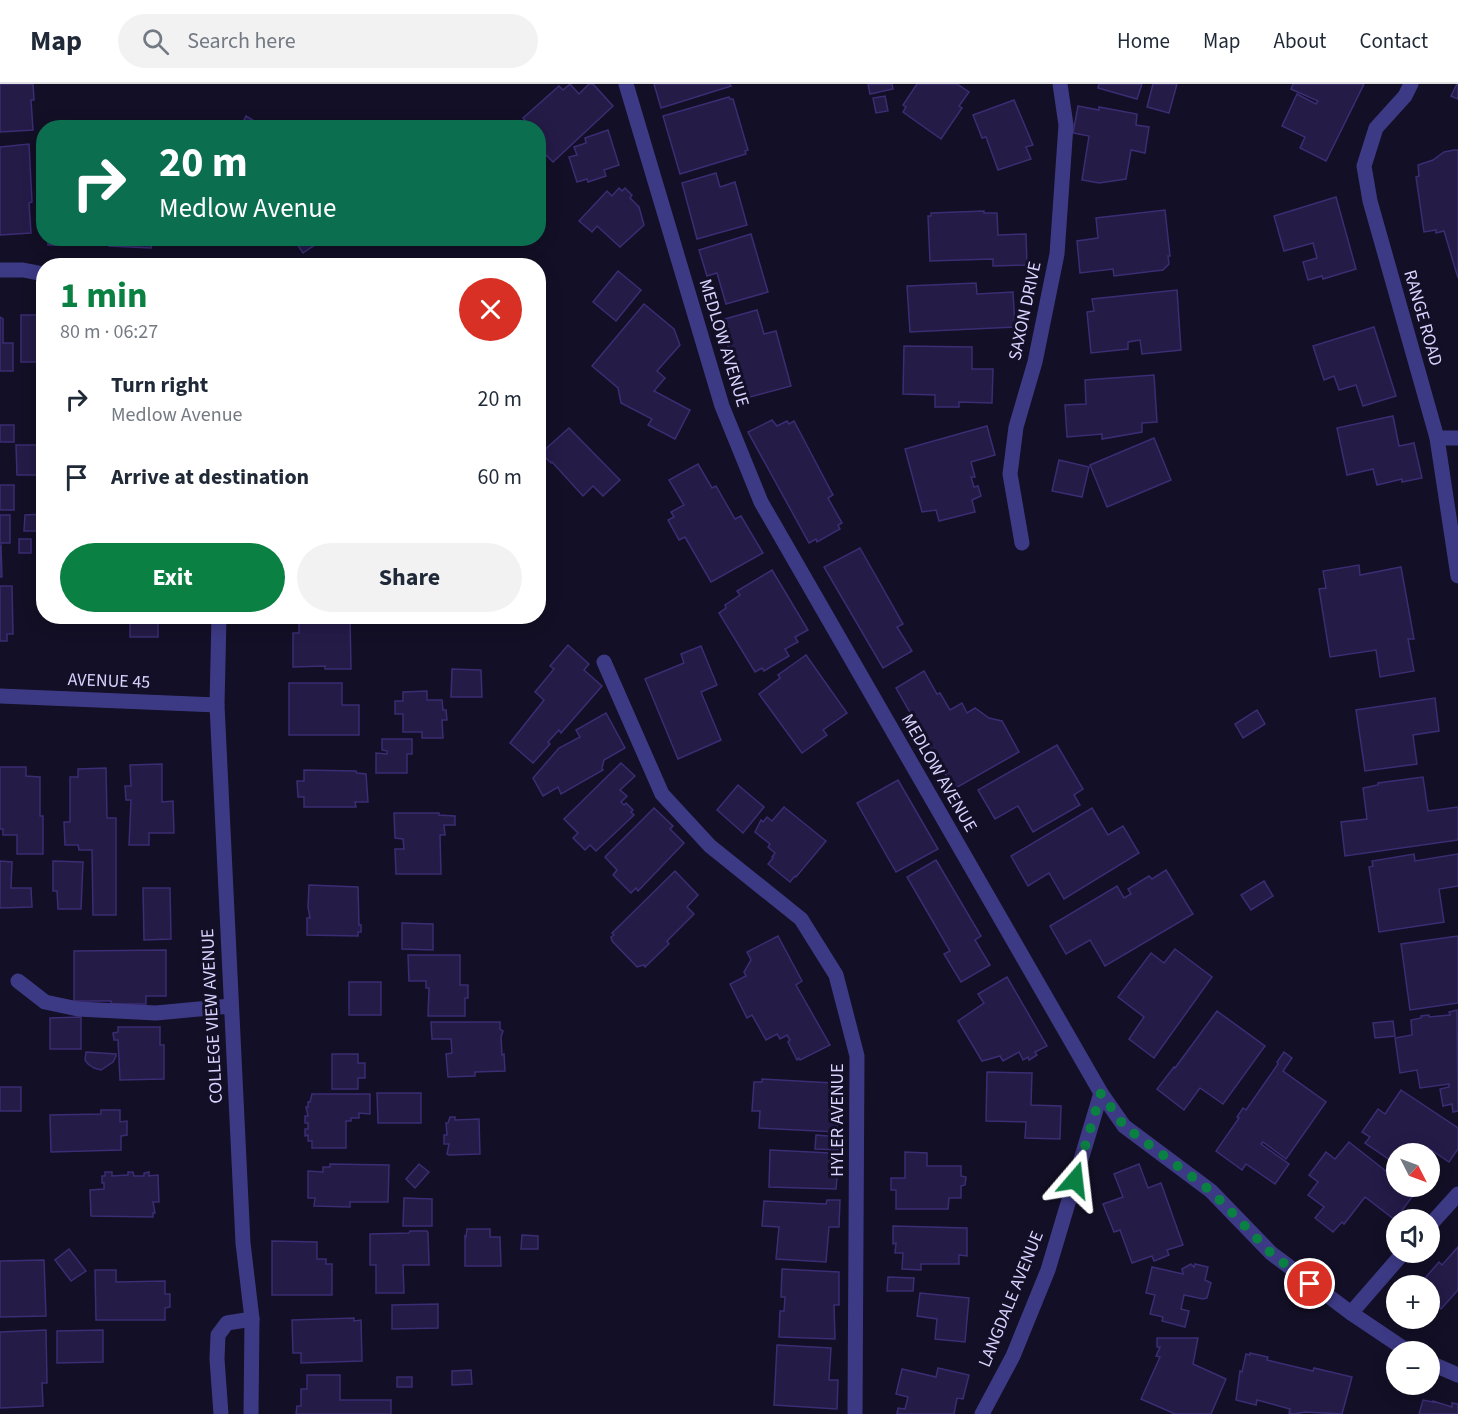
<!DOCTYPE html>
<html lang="en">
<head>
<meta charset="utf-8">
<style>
	body { margin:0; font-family:"Source Sans 3",sans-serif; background:#f2f2f3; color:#1f2937; height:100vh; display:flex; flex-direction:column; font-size:22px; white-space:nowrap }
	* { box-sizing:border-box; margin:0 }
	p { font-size:20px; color:#747a83 }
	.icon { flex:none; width:33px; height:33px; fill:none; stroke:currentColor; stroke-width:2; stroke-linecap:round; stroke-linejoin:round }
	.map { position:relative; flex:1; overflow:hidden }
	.details { position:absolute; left:36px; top:174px; width:510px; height:366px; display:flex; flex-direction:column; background:#fff; border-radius:24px; box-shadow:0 3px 15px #0003 }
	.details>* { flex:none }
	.top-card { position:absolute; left:36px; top:36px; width:510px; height:126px; border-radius:24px; box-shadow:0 3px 15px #0003; background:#0b6e4f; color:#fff; overflow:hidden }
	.needle { width:39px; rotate:132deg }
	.tools { position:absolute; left:1386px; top:1059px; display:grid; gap:12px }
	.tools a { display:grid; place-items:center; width:54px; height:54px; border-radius:50%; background:#fff; box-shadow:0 3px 15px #0003; font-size:30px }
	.pin { position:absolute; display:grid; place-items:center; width:51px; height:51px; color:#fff; margin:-26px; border:3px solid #fff; border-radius:50%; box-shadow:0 2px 6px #0007 }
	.me { position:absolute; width:66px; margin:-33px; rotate:17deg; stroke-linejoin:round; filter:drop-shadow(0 0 4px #0008) }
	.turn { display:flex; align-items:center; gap:21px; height:126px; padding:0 24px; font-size:27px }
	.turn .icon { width:78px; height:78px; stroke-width:2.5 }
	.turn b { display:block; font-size:42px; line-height:51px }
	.round { display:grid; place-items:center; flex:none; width:63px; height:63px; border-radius:32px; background:#f2f2f3 }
	.head { display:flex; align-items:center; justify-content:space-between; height:102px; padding:0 24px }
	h1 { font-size:36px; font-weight:700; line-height:45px; color:#0b8043 }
	.cta { display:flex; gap:12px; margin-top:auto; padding:12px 24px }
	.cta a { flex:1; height:69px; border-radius:36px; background:#0b8043; color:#fff; font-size:24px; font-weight:700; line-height:69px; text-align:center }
	.cta a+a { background:#f2f2f3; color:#1f2937 }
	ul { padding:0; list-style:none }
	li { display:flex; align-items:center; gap:18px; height:78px; padding:0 24px }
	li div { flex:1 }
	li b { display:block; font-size:22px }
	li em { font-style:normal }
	header { display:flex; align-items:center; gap:36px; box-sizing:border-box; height:84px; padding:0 30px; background:#fff; border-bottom:2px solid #e0e1e3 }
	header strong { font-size:28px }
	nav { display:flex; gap:33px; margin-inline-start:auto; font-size:21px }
	.search { width:420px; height:54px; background:#f2f2f3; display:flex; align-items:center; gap:15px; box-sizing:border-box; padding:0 21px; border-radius:33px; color:#747a83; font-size:22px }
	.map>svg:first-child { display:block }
</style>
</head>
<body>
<header>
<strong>Map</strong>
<div class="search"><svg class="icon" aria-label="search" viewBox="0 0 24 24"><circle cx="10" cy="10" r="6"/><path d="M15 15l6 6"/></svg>Search here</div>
<nav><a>Home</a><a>Map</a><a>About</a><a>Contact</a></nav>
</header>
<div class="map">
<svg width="1458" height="1330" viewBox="0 0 1458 1330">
	<rect width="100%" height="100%" fill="#130f26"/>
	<g fill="#241b47" stroke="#3b2d73" stroke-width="1.5">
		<polygon points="0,0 33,0 34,16 31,16 33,46 0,48"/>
		<polygon points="570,0 579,10 589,0 593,0 613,22 553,78 538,63 538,44 532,44 523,34 559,2 563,6"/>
		<polygon points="654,0 730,0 731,2 661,24"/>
		<polygon points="868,0 892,0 893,5 870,10"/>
		<polygon points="917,0 957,0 969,8 959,22 962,24 941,55 903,28 906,23 903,21"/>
		<polygon points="1099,0 1142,0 1137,15 1098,4"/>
		<polygon points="1153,0 1177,0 1169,29 1147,23"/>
		<polygon points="1293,0 1364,0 1326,77 1300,64 1305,53 1282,42 1297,10 1316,20 1318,17 1291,5"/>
		<polygon points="1457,0 1458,0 1458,15 1451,12"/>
		<polygon points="885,12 888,27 876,29 873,14"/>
		<polygon points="729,13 730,15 733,15 748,66 745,67 746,70 680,90 663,32"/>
		<polygon points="1014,16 1033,61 1026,63 1031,75 998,86 986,53 982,54 973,31"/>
		<polygon points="1078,22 1099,26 1099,23 1137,30 1136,41 1149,43 1145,69 1131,66 1126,95 1099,99 1082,96 1089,52 1073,49"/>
		<polygon points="246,32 266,44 240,44"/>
		<polygon points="143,41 169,41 168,44 137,44"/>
		<polygon points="608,46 619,81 604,86 606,92 588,98 587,95 577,98 569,73 577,71 574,63 586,59 585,54"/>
		<polygon points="29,60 32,118 29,119 31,149 0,151 0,63"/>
		<polygon points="1454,66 1458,66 1458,194 1444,147 1436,149 1436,146 1424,148 1416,93 1419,92 1418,81 1433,76 1444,68"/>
		<polygon points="716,89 720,103 735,98 747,141 697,155 682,99"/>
		<polygon points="619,104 622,107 625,104 632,111 630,114 639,123 644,141 620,163 597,142 592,148 579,137 607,107 612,112"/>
		<polygon points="1336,113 1356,185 1323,195 1322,192 1308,196 1303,178 1317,174 1313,159 1284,167 1274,132"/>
		<polygon points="1165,126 1170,172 1168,172 1169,180 1163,186 1114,192 1113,185 1080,189 1077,157 1098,154 1096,134"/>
		<polygon points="984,127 984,129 997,129 998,151 1026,150 1027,181 993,182 993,175 930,177 928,132 931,132 931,129"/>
		<polygon points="751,150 768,208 726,220 717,189 707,192 699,166"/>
		<rect x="48" y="154" width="27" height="7"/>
		<polygon points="109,154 153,154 151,164 109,162"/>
		<polygon points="293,154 325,154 303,169"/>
		<polygon points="618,187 641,206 616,237 593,218"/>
		<polygon points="976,199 977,210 1013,208 1015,243 910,248 907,202"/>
		<polygon points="1177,206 1181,266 1142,270 1140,256 1128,258 1128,265 1091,269 1087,228 1094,227 1092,215"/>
		<polygon points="644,220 674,245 680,261 657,287 665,294 654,307 690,326 675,355 648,341 652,335 621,319 618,304 592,282"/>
		<polygon points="757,226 764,250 776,247 791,302 742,315 721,236"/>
		<rect x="21" y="231" width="23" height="47"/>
		<polygon points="0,233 3,235 3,259 13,259 13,287 0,287"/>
		<polygon points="1374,243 1396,312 1363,322 1356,301 1339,306 1334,292 1324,296 1313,262"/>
		<polygon points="904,262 972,263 972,285 993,285 992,319 959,318 959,323 935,323 935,311 903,310"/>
		<polygon points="1154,291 1157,338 1142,339 1142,348 1102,355 1102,350 1067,353 1065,321 1086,320 1085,296"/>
		<polygon points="1393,332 1399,362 1414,359 1422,394 1402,398 1402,395 1377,401 1373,385 1347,391 1337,344"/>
		<polygon points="772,336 777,342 787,337 789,340 794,337 833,411 828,414 842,439 838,441 840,445 817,458 816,455 809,459 748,348"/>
		<rect x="0" y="341" width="14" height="17"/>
		<polygon points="987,342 995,371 971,378 975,393 971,393 974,403 978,402 981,412 972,416 975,428 939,437 936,426 922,428 905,365"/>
		<polygon points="569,344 620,396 603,412 593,402 583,412 552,378 551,379 541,369"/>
		<polygon points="1154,354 1171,396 1107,423 1090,381"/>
		<polygon points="16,361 43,361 44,391 17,391"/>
		<polygon points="1059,376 1089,383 1082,413 1052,407"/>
		<polygon points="698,380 712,404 716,402 735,435 741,432 763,469 711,498 685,453 679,456 668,436 674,433 671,428 684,421 669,396"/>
		<rect x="0" y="401" width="14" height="25"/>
		<polygon points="44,430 44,447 24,447 25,431"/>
		<rect x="0" y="431" width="10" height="28"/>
		<rect x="19" y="455" width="12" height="14"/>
		<polygon points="1,461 2,493 0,493 0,462"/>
		<polygon points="860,464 903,540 897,543 912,567 883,584 824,483"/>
		<polygon points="1359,481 1360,491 1401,483 1414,555 1408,555 1414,587 1380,593 1376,566 1330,573 1319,505 1326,504 1323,487"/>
		<polygon points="772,486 808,546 795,553 798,558 785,565 789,572 764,587 762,584 755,588 719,529 726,524 725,521 740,511 737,507"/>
		<polygon points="0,502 12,502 13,550 7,550 7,557 0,557"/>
		<rect x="130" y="532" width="28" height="21"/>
		<polygon points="299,532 350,532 351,585 325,585 325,582 293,583 293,549 299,549"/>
		<polygon points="568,561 589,580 584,586 602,602 561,649 559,646 548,658 550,660 533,679 510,659 544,616 535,608 554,585 550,582"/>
		<polygon points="701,562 717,601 701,608 721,656 678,675 645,595 684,579 681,570"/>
		<polygon points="806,571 847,629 823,646 827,651 802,669 759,610 780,594 778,591"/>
		<polygon points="452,585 481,586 482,613 451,613"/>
		<polygon points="924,587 937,610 940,609 950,626 962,619 967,629 975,624 989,634 1002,637 1019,668 954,705 896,604"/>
		<polygon points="289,599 342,599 342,621 359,621 359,651 289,651"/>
		<polygon points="427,607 427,616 442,616 443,626 446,626 447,636 442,636 443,654 422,654 422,648 403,648 403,630 395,630 395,617 403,617 403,608"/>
		<polygon points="1435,614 1439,647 1413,651 1417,680 1365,687 1356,626"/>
		<polygon points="1257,626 1265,640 1243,654 1235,640"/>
		<polygon points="606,629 625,664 604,676 602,684 603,686 561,710 558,703 543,712 533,694 559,664 580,653 576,646"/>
		<polygon points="382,655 412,655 412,670 407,670 407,689 376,689 376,669 387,670 387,667 382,666"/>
		<polygon points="1057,661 1083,705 1074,711 1080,721 1033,748 1018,722 995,735 978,706"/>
		<polygon points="621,679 635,692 620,706 627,712 621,718 624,721 626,719 633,726 631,728 634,731 596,767 590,761 585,766 573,754 578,749 564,735"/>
		<polygon points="162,680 162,718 173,717 174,749 149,749 149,761 129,761 131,716 126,716 125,702 131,702 130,681"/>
		<polygon points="0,683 26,683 26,692 40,693 40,732 43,732 43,770 17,770 17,751 3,751 3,745 0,745"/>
		<polygon points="106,684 107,734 116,734 116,831 93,831 92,766 79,766 78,761 65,761 64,738 70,738 70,693 78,693 78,685"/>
		<polygon points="304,686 356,687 357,689 366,690 368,718 355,718 356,723 304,723 304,713 298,713 297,697 304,697"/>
		<polygon points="1423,693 1428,727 1458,723 1458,756 1345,772 1341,738 1367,735 1363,704 1378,701 1378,699"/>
		<polygon points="898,696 938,765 896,788 857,719"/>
		<polygon points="738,701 764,723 743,749 717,726"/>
		<polygon points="784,723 826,757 796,793 795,792 790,798 768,780 773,774 772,773 775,769 768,763 770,760 755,748 761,736 763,738 767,733 772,737"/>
		<polygon points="654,724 673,742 670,745 684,759 638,807 636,804 631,809 613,791 617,786 605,773"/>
		<polygon points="1092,724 1108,751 1123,742 1139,769 1064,815 1049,789 1028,802 1011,772"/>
		<polygon points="394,729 439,729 439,731 455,732 455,741 444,741 445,751 440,751 441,790 396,790 395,765 404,765 403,755 395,754"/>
		<polygon points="1414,770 1415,777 1458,770 1458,802 1439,805 1444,838 1379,848 1369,783 1373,782 1372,777"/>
		<polygon points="936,776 981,852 975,856 990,881 961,898 944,870 950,867 907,793"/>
		<polygon points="0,777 12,778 11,804 31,804 32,823 0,824"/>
		<polygon points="53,777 83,778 81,825 58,825 57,807 53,807"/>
		<polygon points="1166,786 1193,830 1105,882 1090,856 1066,870 1050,842 1117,802 1124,814 1131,810 1128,805 1149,792 1152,795"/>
		<polygon points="675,787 698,811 687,823 694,830 667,857 669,860 645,883 644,881 637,883 612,857 611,853 614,851 612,849"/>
		<polygon points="1264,797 1273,812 1251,826 1241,811"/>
		<polygon points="309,801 358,803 359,841 361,841 361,848 358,848 358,852 307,851 307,834 310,834 308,823"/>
		<polygon points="143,804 170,804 171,855 144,856"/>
		<polygon points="402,839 433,840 433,866 402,865"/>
		<polygon points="778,852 802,897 796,901 830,961 800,976 799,974 797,976 788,958 790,956 787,951 780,955 777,950 766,956 752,931 747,934 730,900 746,892 744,888 751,876 747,868"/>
		<polygon points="1458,852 1458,919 1410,926 1401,860"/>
		<polygon points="1175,865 1212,893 1154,974 1129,955 1144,933 1118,913 1151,869 1164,879"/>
		<polygon points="166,866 166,912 146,912 146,920 111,920 111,917 74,917 74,867"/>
		<polygon points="408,871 460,871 460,901 468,901 468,914 465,914 465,932 428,932 429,904 426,904 426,897 409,897"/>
		<polygon points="1007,893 1047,962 1035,968 1037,971 1029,976 1028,973 1023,976 1019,968 1003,977 1000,972 982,977 958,937 984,919 978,910"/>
		<rect x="349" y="898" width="32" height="33"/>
		<polygon points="1457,926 1458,1027 1453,1028 1452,1020 1443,1022 1440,1005 1449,1003 1449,1000 1420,1004 1417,986 1400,989 1395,954 1412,951 1411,936 1421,934 1421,932 1429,931 1429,933 1450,931 1449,928"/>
		<polygon points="1217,927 1265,962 1223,1020 1200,1004 1184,1026 1157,1005 1174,983 1175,984"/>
		<polygon points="81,933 81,965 50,965 50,934"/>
		<polygon points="1393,937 1395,952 1375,954 1373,939"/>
		<polygon points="431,938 500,938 500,945 503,947 501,953 502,971 504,970 505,987 475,988 475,992 448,993 446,970 452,969 451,955 432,955"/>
		<polygon points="118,943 160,943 160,961 164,961 164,995 120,996 118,956 114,956 113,949 118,948"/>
		<polygon points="86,968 116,970 116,972 113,978 101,986 94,984 88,980 85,976"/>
		<polygon points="1284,968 1292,974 1283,987 1326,1018 1286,1075 1263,1058 1261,1060 1289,1080 1275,1100 1246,1080 1242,1086 1216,1067 1239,1034 1237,1033 1243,1024 1246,1026 1278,980 1277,978"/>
		<polygon points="332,970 358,970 358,979 365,979 365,994 358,994 358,1005 332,1005"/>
		<polygon points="987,988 1032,989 1031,1021 1061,1022 1060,1055 1025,1054 1026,1038 986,1037"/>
		<polygon points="762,995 833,999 833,1016 839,1016 837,1048 759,1044 760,1027 752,1027 754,998 762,998"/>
		<rect x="0" y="1003" width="21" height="24"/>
		<polygon points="1401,1006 1458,1044 1458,1065 1449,1078 1427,1063 1423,1070 1396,1070 1396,1080 1365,1059 1370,1053 1362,1048 1378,1025 1385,1030"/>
		<polygon points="377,1009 421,1009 421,1039 378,1039"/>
		<polygon points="312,1010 370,1010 370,1030 359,1029 359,1034 351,1034 351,1037 346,1037 346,1064 312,1064 312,1057 308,1057 308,1051 305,1052 305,1045 308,1045 308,1039 305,1039 305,1032 308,1032 306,1023 308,1023 308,1018 310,1018"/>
		<polygon points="101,1026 120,1026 120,1038 127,1037 127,1051 121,1052 121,1066 51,1068 50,1031 101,1030"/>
		<polygon points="450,1033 455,1033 455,1036 479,1035 480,1070 449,1071 447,1070 449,1060 444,1060 444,1051 447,1051 446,1039 448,1039"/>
		<polygon points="816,1051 840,1053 840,1066 815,1065"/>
		<polygon points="1349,1058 1396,1095 1396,1102 1406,1102 1415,1109 1395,1136 1365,1113 1344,1140 1342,1138 1333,1148 1315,1134 1324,1123 1308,1111 1318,1098 1309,1091 1326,1068 1335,1075"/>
		<polygon points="770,1066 830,1069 829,1083 838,1083 836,1105 769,1103"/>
		<polygon points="905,1068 927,1069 927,1082 961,1082 961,1092 966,1093 965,1101 961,1102 961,1114 949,1114 948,1125 896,1125 896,1106 891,1106 891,1094 905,1094"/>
		<polygon points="330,1080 389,1081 388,1118 350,1118 350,1123 314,1122 315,1114 308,1114 308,1087 323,1088 323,1083 330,1083"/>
		<polygon points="419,1080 429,1088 415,1104 406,1095"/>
		<polygon points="1139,1080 1148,1104 1161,1099 1183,1161 1167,1166 1169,1171 1154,1177 1152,1172 1132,1179 1120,1146 1114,1148 1103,1120 1123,1113 1114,1090"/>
		<polygon points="105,1088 112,1088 112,1092 128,1091 128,1088 133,1088 134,1092 144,1092 144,1089 149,1088 149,1092 158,1091 159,1118 153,1118 155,1129 153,1129 153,1133 91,1132 90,1106 104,1105 104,1099 102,1099 102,1092 105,1092"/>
		<polygon points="404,1114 432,1115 432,1142 403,1142"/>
		<polygon points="827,1116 840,1116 839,1143 829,1143 826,1178 776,1175 779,1143 762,1142 764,1117 826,1120"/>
		<polygon points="893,1142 967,1144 967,1172 959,1171 959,1180 921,1180 921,1186 902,1185 903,1169 895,1169 896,1159 893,1160"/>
		<polygon points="467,1145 490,1145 490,1153 500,1153 501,1182 465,1182 465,1152 466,1153"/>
		<polygon points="410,1147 427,1147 428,1149 429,1181 403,1181 404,1209 376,1209 376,1181 370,1181 370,1150 409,1149"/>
		<polygon points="522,1151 538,1152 538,1165 521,1165"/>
		<polygon points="272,1157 317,1158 317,1175 326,1175 326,1180 332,1180 332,1211 272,1211"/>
		<polygon points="1458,1163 1458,1206 1441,1225 1430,1215 1430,1202 1418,1202 1439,1178 1442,1181"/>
		<polygon points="69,1165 86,1187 71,1197 55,1176"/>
		<polygon points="44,1176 46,1232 0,1233 0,1177"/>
		<polygon points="1191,1180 1194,1183 1195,1180 1208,1183 1205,1196 1211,1199 1207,1214 1203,1215 1184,1211 1181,1225 1189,1227 1185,1243 1162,1237 1163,1233 1150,1230 1155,1211 1146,1209 1152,1183 1183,1190 1182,1185"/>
		<polygon points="782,1185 839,1188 839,1221 834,1221 835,1255 779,1253 780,1227 784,1227 785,1213 781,1213"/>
		<polygon points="95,1186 116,1186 116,1198 165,1197 165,1210 170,1210 170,1223 165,1224 165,1236 96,1236"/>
		<polygon points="888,1193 914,1194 913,1207 887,1207"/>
		<polygon points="920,1209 969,1214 965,1258 935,1255 937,1235 917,1232"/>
		<polygon points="438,1220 438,1244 392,1245 392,1221"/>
		<polygon points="354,1234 354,1237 361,1236 362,1277 301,1279 301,1269 293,1269 292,1236"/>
		<polygon points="46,1246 47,1299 42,1299 43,1322 0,1324 0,1248"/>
		<polygon points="103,1246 103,1278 57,1279 57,1247"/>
		<polygon points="1157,1254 1198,1254 1193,1280 1226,1295 1211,1330 1175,1330 1141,1315 1160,1273 1156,1272 1160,1263 1157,1263"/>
		<polygon points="777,1261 831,1264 829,1296 838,1296 837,1325 774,1321"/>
		<polygon points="1250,1269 1268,1273 1267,1276 1313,1287 1314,1284 1352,1293 1342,1330 1305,1328 1294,1330 1289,1329 1290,1325 1257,1316 1256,1321 1236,1316 1240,1287 1242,1288 1246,1270 1250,1271"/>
		<polygon points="938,1284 969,1291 963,1315 957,1314 954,1330 897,1330 898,1324 905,1325 908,1313 896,1310 902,1285 936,1293"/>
		<polygon points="471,1286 472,1300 452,1301 452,1287"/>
		<polygon points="307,1291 340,1291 340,1316 391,1316 391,1330 296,1330 297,1322 301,1322 301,1305 307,1305"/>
		<rect x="397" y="1293" width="15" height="10"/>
		<polygon points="1423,1316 1433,1318 1433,1317 1452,1323 1452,1319 1458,1320 1458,1330 1419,1330"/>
	</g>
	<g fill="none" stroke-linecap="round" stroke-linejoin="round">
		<g stroke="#3d3a85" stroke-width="15">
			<polyline points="626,0 722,322 761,418 1101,1009 1124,1042 1211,1107 1271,1169 1351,1229 1409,1268"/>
			<polyline points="1411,0 1405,12 1376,44 1364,82 1370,117 1437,354 1458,492"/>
			<polyline points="0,186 23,186 44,190"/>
			<polyline points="1437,354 1458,354"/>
			<polyline points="1022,459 1010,390 1016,343 1035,278 1057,170 1066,41 1060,0"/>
			<polyline points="219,532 217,621 243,1159 252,1235 251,1330"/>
			<polyline points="604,578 662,710 710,762 801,835 836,891 857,972 855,1330"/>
			<polyline points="0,612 217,621"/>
			<polyline points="18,897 45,918 78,925 156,929 231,922"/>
			<polyline points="1430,1141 1458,1110"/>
			<polyline points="1351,1229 1404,1168"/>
			<polyline points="1430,1279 1458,1291"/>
			<polyline points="221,1330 217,1275 218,1251 227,1239 252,1235"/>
			<polyline points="982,1330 1013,1272 1048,1186 1101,1009"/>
		</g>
	</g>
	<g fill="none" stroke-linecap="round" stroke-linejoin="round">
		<polyline stroke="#0b8043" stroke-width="10" stroke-dasharray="0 18" points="1075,1096 1101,1009 1124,1042 1211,1107 1271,1169 1310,1200"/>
	</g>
	<g text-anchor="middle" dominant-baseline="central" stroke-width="6" stroke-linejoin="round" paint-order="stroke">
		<g font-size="18" fill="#d9d4ff" stroke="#130f26">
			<text transform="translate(1025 227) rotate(-78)">SAXON DRIVE</text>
			<text transform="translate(1423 234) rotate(74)">RANGE ROAD</text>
			<text transform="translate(724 259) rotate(73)">MEDLOW AVENUE</text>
			<text transform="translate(109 597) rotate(2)">AVENUE 45</text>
			<text transform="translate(939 689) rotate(60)">MEDLOW AVENUE</text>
			<text transform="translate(212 932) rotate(-93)">COLLEGE VIEW AVENUE</text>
			<text transform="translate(837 1036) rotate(-90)">HYLER AVENUE</text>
			<text transform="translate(1011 1215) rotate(-68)">LANGDALE AVENUE</text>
		</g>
	</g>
</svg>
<div class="tools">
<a><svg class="needle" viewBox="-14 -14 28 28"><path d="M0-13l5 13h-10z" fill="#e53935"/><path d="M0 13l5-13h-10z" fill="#747a83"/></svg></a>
<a><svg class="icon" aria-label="sound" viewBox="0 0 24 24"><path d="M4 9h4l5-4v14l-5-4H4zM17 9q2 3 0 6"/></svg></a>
<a>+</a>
<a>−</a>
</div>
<div class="pin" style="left:1310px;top:1200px;background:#d93025"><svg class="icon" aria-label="arrive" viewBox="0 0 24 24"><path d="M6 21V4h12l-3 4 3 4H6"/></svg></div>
<svg class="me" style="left:1075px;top:1096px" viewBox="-20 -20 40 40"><path d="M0-17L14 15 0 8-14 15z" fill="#0b8043" stroke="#fff" stroke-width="4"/></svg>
<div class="top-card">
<div class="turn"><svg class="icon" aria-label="right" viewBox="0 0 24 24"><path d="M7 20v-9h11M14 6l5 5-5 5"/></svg><div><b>20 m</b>Medlow Avenue</div></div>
</div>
<section class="details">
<div class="head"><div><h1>1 min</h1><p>80 m · 06:27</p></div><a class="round" style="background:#d93025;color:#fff"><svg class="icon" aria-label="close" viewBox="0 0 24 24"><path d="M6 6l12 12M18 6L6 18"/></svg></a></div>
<ul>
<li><svg class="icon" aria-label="right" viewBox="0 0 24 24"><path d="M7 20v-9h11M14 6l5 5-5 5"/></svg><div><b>Turn right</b><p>Medlow Avenue</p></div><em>20 m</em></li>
<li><svg class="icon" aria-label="arrive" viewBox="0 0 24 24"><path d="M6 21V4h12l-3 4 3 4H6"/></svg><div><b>Arrive at destination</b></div><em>60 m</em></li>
</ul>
<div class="cta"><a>Exit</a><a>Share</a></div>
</section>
</div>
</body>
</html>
